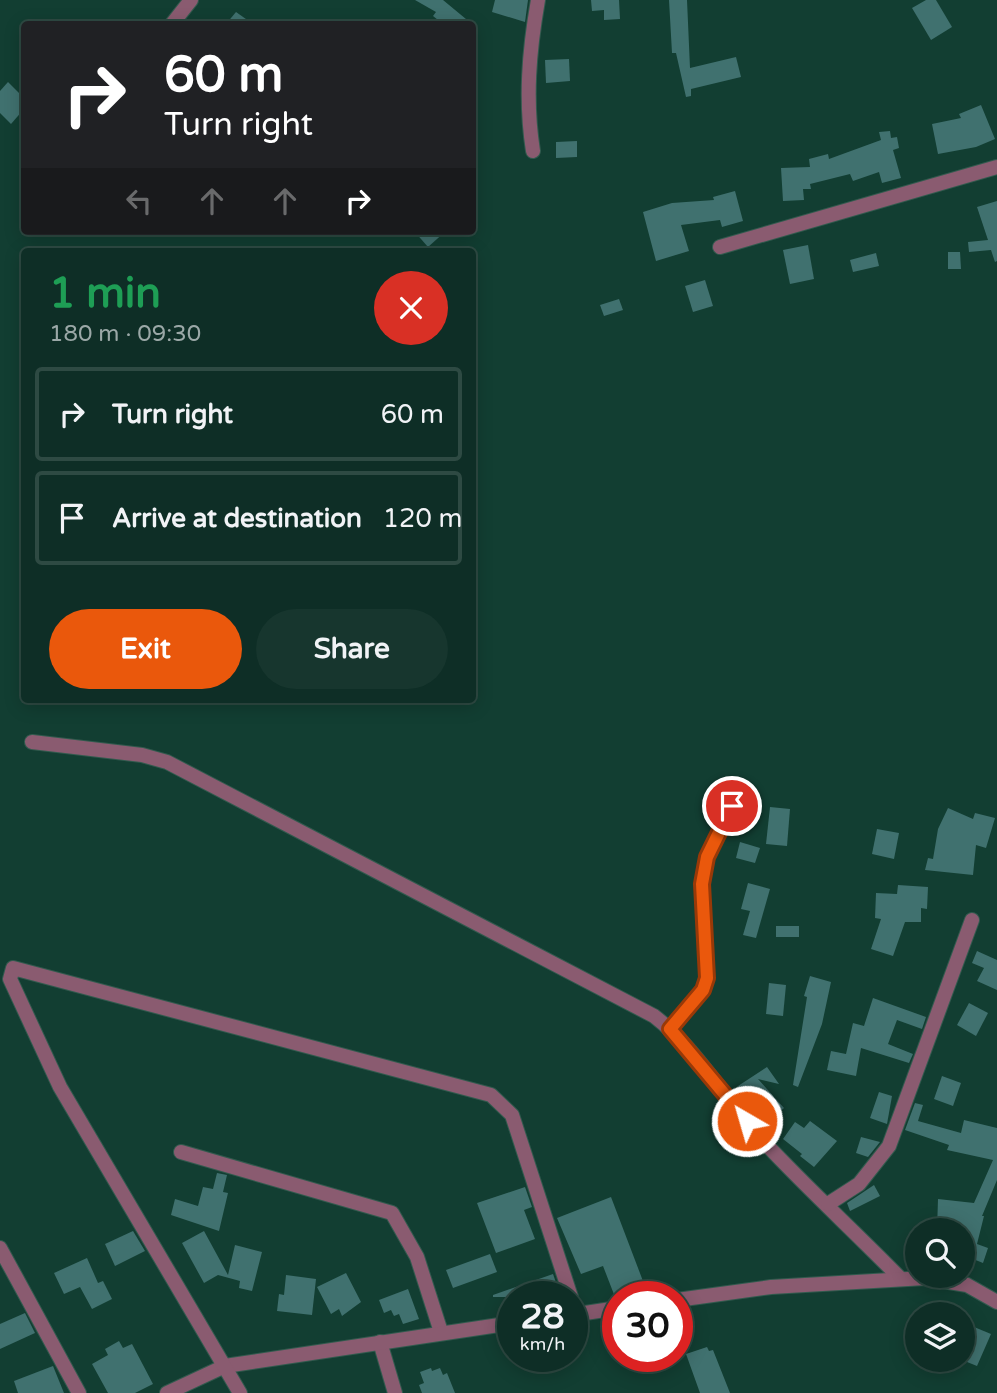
<!DOCTYPE html>
<html lang="en">
<head>
<meta charset="utf-8">
<style>
	body { margin:0; font-family:"Varela Round",sans-serif; background:#17362e; color:#f1f3f6; height:100vh; display:flex; flex-direction:column; font-size:26px; white-space:nowrap }
	* { box-sizing:border-box; margin:0 }
	p { font-size:23px; color:#9ba8a7 }
	.icon { flex:none; width:38px; height:38px; fill:none; stroke:currentColor; stroke-width:2; stroke-linecap:round; stroke-linejoin:round }
	.map { position:relative; flex:1; overflow:hidden }
	.panel { position:absolute; left:21px; top:248px; width:455px; height:455px; display:flex; flex-direction:column; background:#0e2e26; border-radius:7px; box-shadow:0 4px 18px #0003,0 0 0 2px #2e4a43 }
	.panel>* { flex:none }
	.hud { position:absolute; left:21px; top:21px; width:455px; height:214px; border-radius:7px; box-shadow:0 4px 18px #0003,0 0 0 2px #2e4a43; background:#202124; color:#fff; overflow:hidden }
	.controls { position:absolute; left:905px; top:1218px; display:grid; gap:14px }
	.controls a { display:grid; place-items:center; width:70px; height:70px; border-radius:50%; background:#0e2e26; box-shadow:0 4px 18px #0003,0 0 0 2px #2e4a43; font-size:35px }
	.speed { position:absolute; left:497px; top:1281px; display:flex; gap:14px; font-size:35px; font-weight:700; text-align:center }
	.speed>* { display:grid; place-content:center; width:91px; height:91px; border-radius:50%; background:#0e2e26; box-shadow:0 4px 18px #0003,0 0 0 2px #2e4a43; line-height:1 }
	.speed small { font-size:18px; font-weight:400 }
	.speed .limit { border:10px solid #d22; background:#fff; color:#111 }
	.pin { position:absolute; display:grid; place-items:center; width:60px; height:60px; color:#fff; margin:-30px; border:4px solid #fff; border-radius:50%; box-shadow:0 2px 7px #0007 }
	.me { position:absolute; width:77px; margin:-38px; rotate:322deg; stroke-linejoin:round; filter:drop-shadow(0 0 5px #0008) }
	.turn { display:flex; align-items:center; gap:24px; height:147px; padding:0 28px; font-size:32px }
	.turn .icon { width:91px; height:91px; stroke-width:2.5 }
	.turn b { display:block; font-size:49px; line-height:60px }
	.lanes { display:flex; align-items:center; height:66px; padding:0 28px; background:#0003; justify-content:center; gap:35px; direction:ltr }
	.lanes .off { opacity:.35 }
	.round { display:grid; place-items:center; flex:none; width:74px; height:74px; border-radius:37px; background:#17362e }
	.headline { display:flex; align-items:center; justify-content:space-between; height:119px; padding:0 28px }
	h1 { font-size:42px; font-weight:700; line-height:52px; color:#1e9e55 }
	.primary-button { display:flex; gap:14px; margin-top:auto; padding:14px 28px }
	.primary-button a { flex:1; height:80px; border-radius:42px; background:#ea580c; color:#fff; font-size:28px; font-weight:700; line-height:80px; text-align:center }
	.primary-button a+a { background:#17362e; color:#f1f3f6 }
	ul { padding:0; list-style:none }
	li { display:flex; align-items:center; gap:21px; height:94px; margin:0 14px 10px; padding:0 14px; border:4px solid #2e4a43; border-radius:7px }
	li div { flex:1 }
	li b { display:block; font-size:26px }
	li em { font-style:normal }
	.map>svg:first-child { display:block }
</style>
</head>
<body>
<div class="map">
<svg width="997" height="1393" viewBox="0 0 997 1393">
	<rect width="100%" height="100%" fill="#123e32"/>
	<g fill="#40716f">
		<polygon points="415,0 443,0 472,24 443,24 433,16 436,12"/>
		<polygon points="495,0 528,0 525,22 492,12"/>
		<polygon points="591,0 619,0 620,19 604,20 604,10 592,11"/>
		<polygon points="669,0 687,0 690,68 736,57 741,77 691,89 691,96 686,97 676,53 672,53"/>
		<polygon points="926,0 936,0 952,27 931,40 912,8"/>
		<polygon points="236,12 253,24 226,24"/>
		<polygon points="569,59 570,81 546,83 545,60"/>
		<polygon points="8,82 24,98 24,109 11,124 0,113 0,91"/>
		<polygon points="981,105 995,139 976,147 938,154 932,124 961,118 959,114"/>
		<polygon points="890,131 891,138 897,137 899,148 893,150 901,178 882,183 879,172 853,181 850,174 810,184 811,189 803,189 804,200 783,201 781,168 810,167 809,159 828,154 829,159 881,140 879,132"/>
		<polygon points="577,141 577,157 556,158 556,142"/>
		<polygon points="735,191 743,221 722,227 720,220 681,225 689,251 656,261 643,212 672,203 714,200 713,197"/>
		<polygon points="997,201 997,261 995,262 991,250 969,252 968,242 988,240 977,207"/>
		<polygon points="414,231 446,231 428,247"/>
		<polygon points="808,245 814,279 790,284 783,250"/>
		<polygon points="948,252 960,252 961,269 948,269"/>
		<polygon points="876,253 879,266 853,272 850,260"/>
		<polygon points="705,280 713,306 693,312 685,286"/>
		<polygon points="619,299 623,310 604,316 600,305"/>
		<polygon points="770,807 790,809 787,846 766,844"/>
		<polygon points="948,808 973,819 975,813 995,818 986,848 976,845 973,875 925,870 928,858 933,859 938,829"/>
		<polygon points="877,829 899,833 894,859 872,854"/>
		<polygon points="740,842 760,848 755,863 736,858"/>
		<polygon points="748,883 770,889 756,938 743,935 750,911 741,909"/>
		<polygon points="898,885 928,887 927,909 921,908 921,922 905,922 893,956 871,949 881,919 875,918 876,893 897,894"/>
		<rect x="776" y="926" width="23" height="11"/>
		<polygon points="977,951 997,960 997,990 977,981 984,968 972,963"/>
		<polygon points="810,976 831,982 822,1024 798,1087 793,1085 807,997 804,996"/>
		<polygon points="769,983 786,985 783,1016 766,1014"/>
		<polygon points="873,998 926,1017 922,1029 897,1020 888,1044 913,1054 909,1063 861,1048 856,1076 827,1070 831,1051 846,1054 853,1023 864,1026"/>
		<polygon points="969,1003 988,1013 976,1036 957,1025"/>
		<polygon points="767,1067 779,1084 758,1079 784,1108 775,1116 766,1107 757,1113 738,1086"/>
		<polygon points="942,1076 961,1083 953,1106 934,1099"/>
		<polygon points="879,1092 892,1096 887,1124 870,1118"/>
		<polygon points="915,1103 923,1105 918,1121 961,1133 964,1120 997,1128 997,1180 982,1216 984,1216 977,1244 988,1248 983,1263 973,1259 968,1275 962,1274 962,1230 937,1230 938,1199 974,1203 993,1160 947,1150 949,1145 905,1130"/>
		<polygon points="810,1121 837,1141 814,1167 800,1156 802,1154 783,1139 795,1122 804,1128"/>
		<polygon points="861,1137 880,1142 868,1157 856,1153"/>
		<polygon points="217,1173 227,1175 223,1192 228,1193 219,1231 171,1215 175,1199 198,1206 203,1187 213,1189"/>
		<polygon points="874,1185 880,1196 850,1211 847,1203"/>
		<polygon points="525,1187 532,1207 524,1210 535,1239 496,1253 477,1203"/>
		<polygon points="611,1197 646,1289 627,1297 615,1297 603,1266 581,1274 557,1218"/>
		<polygon points="133,1231 145,1251 115,1266 105,1244"/>
		<polygon points="204,1231 228,1275 235,1245 262,1252 252,1291 239,1288 240,1281 218,1275 204,1283 182,1243"/>
		<polygon points="490,1254 497,1272 453,1288 446,1270"/>
		<polygon points="87,1258 98,1283 103,1281 112,1299 92,1309 80,1287 64,1294 54,1273"/>
		<polygon points="346,1273 361,1302 342,1316 339,1309 331,1314 317,1287"/>
		<polygon points="553,1274 561,1297 493,1297 493,1295"/>
		<polygon points="286,1275 316,1279 312,1315 277,1311 279,1294 284,1295"/>
		<polygon points="408,1289 419,1319 403,1324 399,1314 394,1316 391,1310 384,1313 379,1300"/>
		<polygon points="25,1313 35,1333 0,1349 0,1324"/>
		<polygon points="962,1322 991,1334 977,1366 962,1360"/>
		<polygon points="119,1341 123,1348 132,1344 153,1384 135,1393 108,1393 92,1364 108,1355 105,1349"/>
		<polygon points="707,1347 709,1351 713,1350 730,1393 700,1393 686,1354"/>
		<polygon points="53,1366 64,1393 18,1393 14,1381"/>
		<polygon points="431,1368 432,1371 440,1368 443,1375 447,1373 455,1393 422,1393 419,1385 424,1383 420,1372"/>
	</g>
	<g fill="none" stroke-linecap="round" stroke-linejoin="round">
		<defs>
			<g id="street">
				<polyline points="172,24 191,0"/>
				<path d="M533,151c-8,-51 -4,-100 5,-151"/>
				<polyline points="720,247 997,167"/>
				<path d="M32,742l110,13 25,7 487,254c45,35 71,85 110,126 44,47 92,91 137,137"/>
				<polyline points="670,1029 703,990 707,978 702,884 707,857 732,806"/>
				<polyline points="181,1152 392,1213 417,1257 441,1332"/>
				<polyline points="828,1204 859,1184 889,1146 972,920"/>
				<polyline points="0,1248 79,1393"/>
				<polyline points="677,1300 771,1287 925,1278 967,1285 997,1302"/>
				<polyline points="572,1315 618,1308"/>
				<polyline points="380,1342 395,1393"/>
				<polyline points="167,1393 225,1366 513,1323"/>
				<polyline points="240,1393 60,1087 10,979 13,968 491,1095 512,1115 571,1297"/>
			</g>
		</defs>
		<use href="#street" stroke="#325a4e" stroke-width="16"/>
		<use href="#street" stroke="#8a5b70" stroke-width="14"/>
	</g>
	<g fill="none" stroke-linecap="round" stroke-linejoin="round">
		<defs>
			<polyline id="route" points="732,806 707,857 702,884 707,978 703,990 670,1029 747,1121"/>
		</defs>
		<use href="#route" stroke="#983908" stroke-width="18"/>
		<use href="#route" stroke="#ea580c" stroke-width="12"/>
	</g>
</svg>
<div class="controls">
<a><svg class="icon" aria-label="search" viewBox="0 0 24 24"><circle cx="10" cy="10" r="6"/><path d="M15 15l6 6"/></svg></a>
<a><svg class="icon" aria-label="layers" viewBox="0 0 24 24"><path d="M12 4l9 5-9 5-9-5zM3 14l9 5 9-5"/></svg></a>
</div>
<div class="speed"><div>28<small>km/h</small></div><div class="limit">30</div></div>
<div class="pin" style="left:732px;top:806px;background:#d93025"><svg class="icon" aria-label="arrive" viewBox="0 0 24 24"><path d="M6 21V4h12l-3 4 3 4H6"/></svg></div>
<svg class="me" style="left:747px;top:1121px" viewBox="-20 -20 40 40"><circle r="17" fill="#ea580c" stroke="#fff" stroke-width="3"/><path d="M0-11L8 9 0 5-8 9z" fill="#fff"/></svg>
<div class="hud">
<div class="turn"><svg class="icon" aria-label="right" viewBox="0 0 24 24"><path d="M7 20v-9h11M14 6l5 5-5 5"/></svg><div><b>60 m</b>Turn right</div></div>
<div class="lanes"><svg class="icon off" aria-label="left" viewBox="0 0 24 24"><path d="M17 20v-9H6M10 6l-5 5 5 5"/></svg><svg class="icon off" aria-label="ahead" viewBox="0 0 24 24"><path d="M12 20V5M6 11l6-6 6 6"/></svg><svg class="icon off" aria-label="ahead" viewBox="0 0 24 24"><path d="M12 20V5M6 11l6-6 6 6"/></svg><svg class="icon" aria-label="right" viewBox="0 0 24 24"><path d="M7 20v-9h11M14 6l5 5-5 5"/></svg></div>
</div>
<section class="panel">
<div class="headline"><div><h1>1 min</h1><p>180 m · 09:30</p></div><a class="round" style="background:#d93025;color:#fff"><svg class="icon" aria-label="close" viewBox="0 0 24 24"><path d="M6 6l12 12M18 6L6 18"/></svg></a></div>
<ul>
<li><svg class="icon" aria-label="right" viewBox="0 0 24 24"><path d="M7 20v-9h11M14 6l5 5-5 5"/></svg><div><b>Turn right</b></div><em>60 m</em></li>
<li><svg class="icon" aria-label="arrive" viewBox="0 0 24 24"><path d="M6 21V4h12l-3 4 3 4H6"/></svg><div><b>Arrive at destination</b></div><em>120 m</em></li>
</ul>
<div class="primary-button"><a>Exit</a><a>Share</a></div>
</section>
</div>
</body>
</html>
